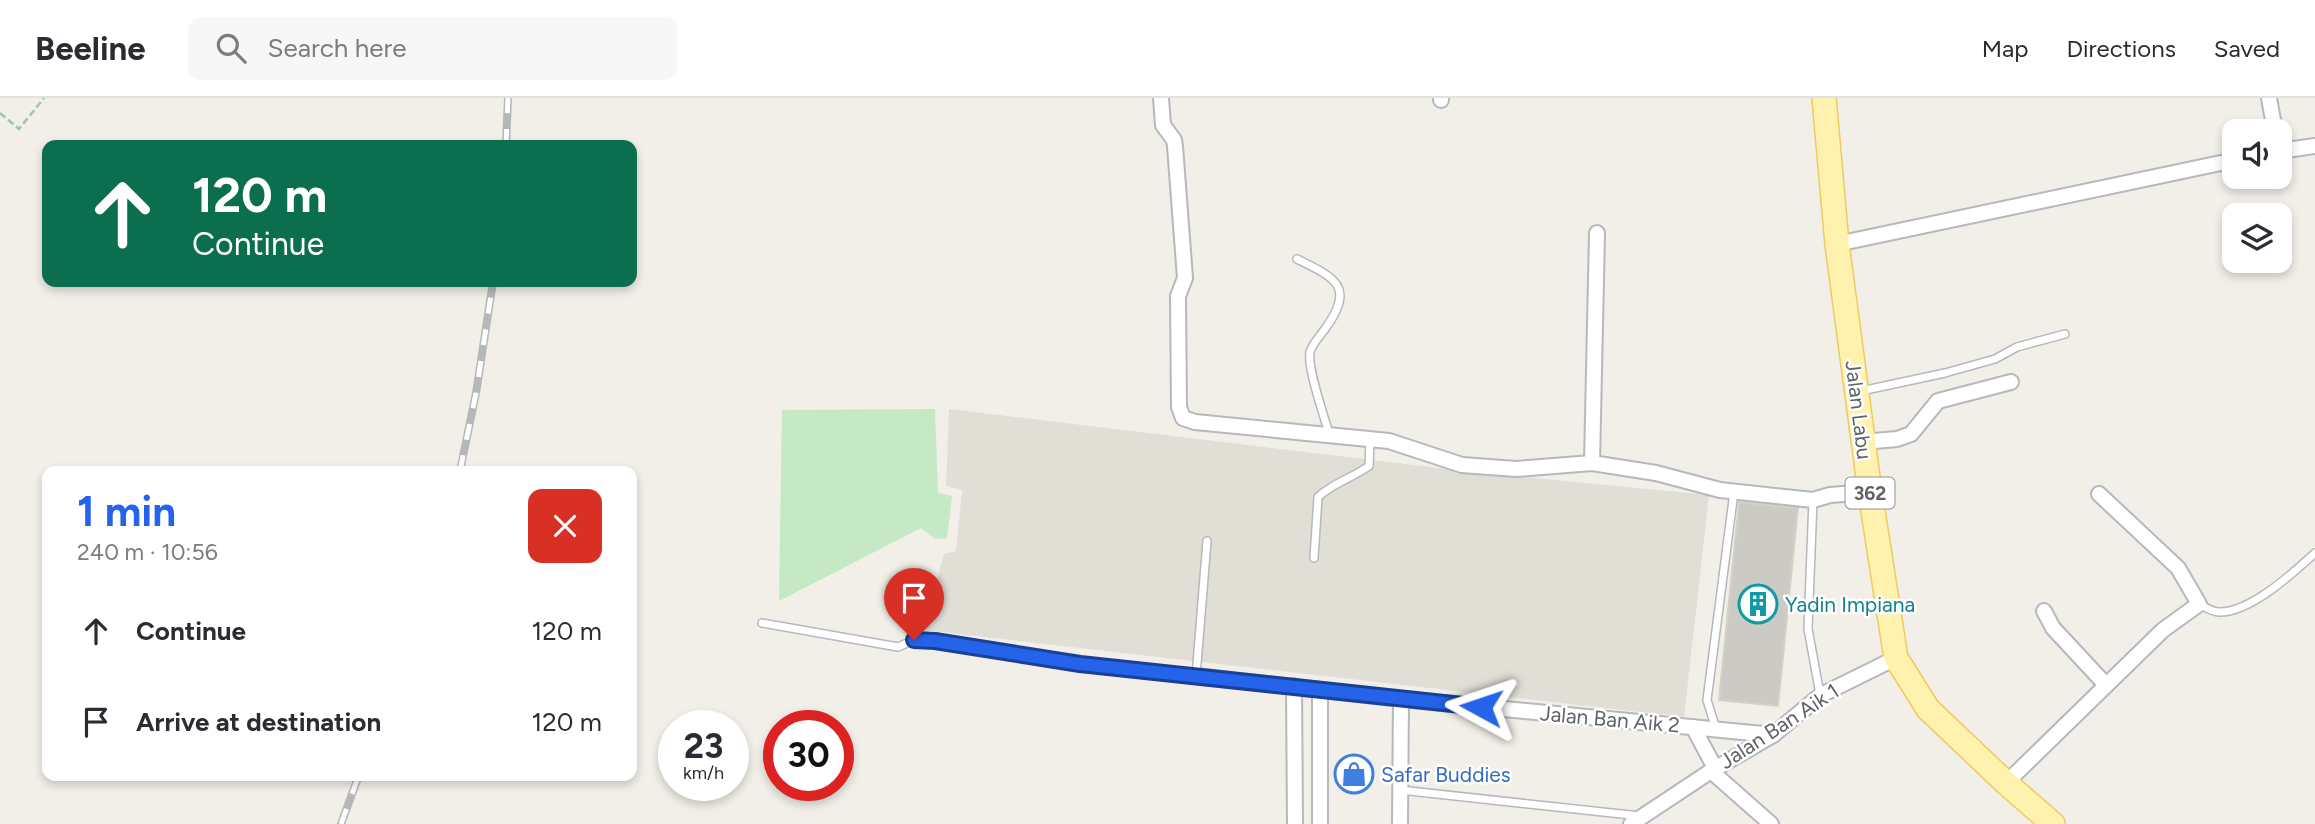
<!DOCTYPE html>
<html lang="en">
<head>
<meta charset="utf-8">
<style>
	body { margin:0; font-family:Figtree,sans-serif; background:#f7f7f7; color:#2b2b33; height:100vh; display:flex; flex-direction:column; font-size:26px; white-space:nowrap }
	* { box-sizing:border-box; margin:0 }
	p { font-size:23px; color:#7c7c81 }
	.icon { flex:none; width:38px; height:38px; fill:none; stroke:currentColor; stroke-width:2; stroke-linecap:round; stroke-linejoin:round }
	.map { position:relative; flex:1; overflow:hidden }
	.side { position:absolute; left:42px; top:368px; width:595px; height:315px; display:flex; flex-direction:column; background:#fff; border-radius:14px; box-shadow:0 4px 10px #0003 }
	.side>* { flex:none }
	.guide { position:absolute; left:42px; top:42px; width:595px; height:147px; border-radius:14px; box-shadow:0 4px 10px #0003; background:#0b6e4f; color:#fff; overflow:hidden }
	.buttons { position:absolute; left:2222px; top:21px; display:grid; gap:14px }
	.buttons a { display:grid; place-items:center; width:70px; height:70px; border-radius:14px; background:#fff; box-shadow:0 4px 10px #0003; font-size:35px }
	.speed { position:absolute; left:658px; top:612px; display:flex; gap:14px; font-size:35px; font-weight:700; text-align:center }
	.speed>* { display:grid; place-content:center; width:91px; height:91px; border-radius:50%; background:#fff; box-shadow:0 4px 10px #0003; line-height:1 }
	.speed small { font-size:18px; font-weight:400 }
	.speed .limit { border:10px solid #d22; background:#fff; color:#111 }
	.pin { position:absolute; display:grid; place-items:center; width:60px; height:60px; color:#fff; margin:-72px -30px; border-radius:50% 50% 50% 0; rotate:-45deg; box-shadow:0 0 7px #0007 }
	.pin .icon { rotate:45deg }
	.me { position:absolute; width:77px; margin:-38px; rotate:275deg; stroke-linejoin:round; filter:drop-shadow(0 0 5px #0008) }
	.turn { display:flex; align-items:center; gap:24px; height:147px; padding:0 35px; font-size:32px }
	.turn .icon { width:91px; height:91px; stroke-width:2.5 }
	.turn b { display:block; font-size:49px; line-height:60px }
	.round { display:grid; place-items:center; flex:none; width:74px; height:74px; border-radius:14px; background:#f7f7f7 }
	.overview { display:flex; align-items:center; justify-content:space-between; height:119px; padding:0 35px }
	h1 { font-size:42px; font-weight:700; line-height:52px; color:#2563eb }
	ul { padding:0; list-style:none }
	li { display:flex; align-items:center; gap:21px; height:91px; padding:0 35px }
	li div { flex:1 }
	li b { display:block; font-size:26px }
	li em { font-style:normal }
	header { display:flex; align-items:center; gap:42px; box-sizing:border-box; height:98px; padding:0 35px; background:#fff; border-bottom:2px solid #e1e1e2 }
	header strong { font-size:33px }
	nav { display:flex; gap:38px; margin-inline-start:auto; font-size:24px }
	.search { width:490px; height:63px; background:#f7f7f7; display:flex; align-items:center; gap:18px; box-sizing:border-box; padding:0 24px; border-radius:14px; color:#7c7c81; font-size:26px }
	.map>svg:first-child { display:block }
</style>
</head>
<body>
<header>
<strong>Beeline</strong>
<div class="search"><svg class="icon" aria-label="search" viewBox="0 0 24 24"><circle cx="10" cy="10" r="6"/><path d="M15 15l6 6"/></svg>Search here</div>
<nav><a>Map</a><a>Directions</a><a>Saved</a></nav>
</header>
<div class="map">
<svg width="2315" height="726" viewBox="0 0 2315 726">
	<rect width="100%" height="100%" fill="#f1efe8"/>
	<polygon fill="#e1ded6" points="949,311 1472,374 1709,397 1684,619 923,532 944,456 956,453 962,392 946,388"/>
	<polygon fill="#c5e8c5" points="935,311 938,395 952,398 947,440 935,441 921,430 779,503 782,312"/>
	<polygon fill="#cccac5" stroke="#d6d1c6" stroke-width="2" points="1739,404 1798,410 1778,608 1719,602"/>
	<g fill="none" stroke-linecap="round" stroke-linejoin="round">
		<defs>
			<g id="lane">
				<path d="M1297,161c38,19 59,27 28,70 -5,7 -13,15 -15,23 -3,17 15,66 20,85"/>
				<polyline points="1861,293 1945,275 1995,261 2017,249 2065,236"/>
				<polyline points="1813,402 1808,531 1820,596"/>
				<path d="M1314,460l4,-61c15,-14 34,-19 51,-31l1,-26"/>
				<path d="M2199,506c6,3 13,8 20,8 31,1 74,-39 96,-59"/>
				<polyline points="762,525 898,549 914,542 935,543 1080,566 1196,578 1207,443"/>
				<polyline points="1716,631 1707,602 1734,394"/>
				<polyline points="1400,692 1640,718"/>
			</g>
			<g id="street">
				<polyline points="1161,0 1163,27 1174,42 1175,48 1185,180 1178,198 1179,309 1183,320 1195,324 1389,343 1462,367 1516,371 1592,365 1656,375 1720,392 1813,402 1830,397 1870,394"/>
				<polyline points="2269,0 2275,33"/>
				<polyline points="1441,2 1441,0"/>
				<polyline points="2280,53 2315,48"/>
				<polyline points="1837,146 2235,62"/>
				<polyline points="1863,344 1897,341 1911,336 1938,303 2011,284"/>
				<polyline points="1592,365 1597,135"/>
				<polyline points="2044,513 2053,530 2106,587"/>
				<polyline points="1196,578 1401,601 1773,637"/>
				<polyline points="1294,588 1295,726"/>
				<polyline points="1320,593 1320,726"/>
				<polyline points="1693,629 1715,670"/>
				<polyline points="1711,673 1771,726"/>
				<polyline points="2006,685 2163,532 2199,506 2178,470 2099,396"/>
				<polyline points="1400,726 1401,601"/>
				<polyline points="1631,726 1711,673 1773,637 1821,597 1896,560"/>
			</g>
			<polyline id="primary" points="1824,0 1837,146 1870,394 1896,560 1928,611 2006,685 2053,726"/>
		</defs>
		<use href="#lane" stroke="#b5b8bc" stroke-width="10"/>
		<use href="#street" stroke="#b5b8bc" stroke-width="18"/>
		<use href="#primary" stroke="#f2c960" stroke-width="26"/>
		<polyline stroke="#9cc7a9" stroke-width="2.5" stroke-dasharray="7 3.5" stroke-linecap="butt" points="0,15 19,31 44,0"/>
		<use href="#lane" stroke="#fff" stroke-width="7"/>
		<use href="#street" stroke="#fff" stroke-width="14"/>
		<use href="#primary" stroke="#fff2af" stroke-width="23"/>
		<defs>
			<g id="rail">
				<polyline points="506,47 508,0"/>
				<polyline points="460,373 476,295 493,184"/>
				<polyline points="341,726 359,677"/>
			</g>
		</defs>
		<use href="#rail" stroke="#b6b7b8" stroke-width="8"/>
		<use href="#rail" stroke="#fff" stroke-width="5" stroke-dasharray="16" stroke-linecap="butt"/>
	</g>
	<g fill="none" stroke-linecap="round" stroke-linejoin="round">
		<defs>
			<polyline id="route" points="914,542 935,543 1080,566 1481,609"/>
		</defs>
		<use href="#route" stroke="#184099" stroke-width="18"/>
		<use href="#route" stroke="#2563eb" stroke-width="12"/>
	</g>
	<defs>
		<symbol id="building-ring" viewBox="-11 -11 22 22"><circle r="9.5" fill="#fff" stroke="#0f9aa8" stroke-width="1.5"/><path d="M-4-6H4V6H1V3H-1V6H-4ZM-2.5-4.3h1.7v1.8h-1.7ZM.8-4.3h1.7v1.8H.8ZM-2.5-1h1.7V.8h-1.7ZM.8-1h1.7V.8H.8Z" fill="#0f9aa8"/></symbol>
		<symbol id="shop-ring" viewBox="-11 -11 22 22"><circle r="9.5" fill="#fff" stroke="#3f7fe0" stroke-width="1.5"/><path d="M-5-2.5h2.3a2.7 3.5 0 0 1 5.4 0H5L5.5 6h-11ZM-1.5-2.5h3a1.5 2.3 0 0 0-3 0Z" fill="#3f7fe0"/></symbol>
	</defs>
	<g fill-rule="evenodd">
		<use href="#building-ring" x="1736" y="484" width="44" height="44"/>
		<use href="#shop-ring" x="1332" y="654" width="44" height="44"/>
	</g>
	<g text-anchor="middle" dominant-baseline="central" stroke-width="5" stroke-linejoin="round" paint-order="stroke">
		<rect fill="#fff" stroke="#8f9295" stroke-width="2" x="1845.5" y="379.5" width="49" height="31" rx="5"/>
		<g font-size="19" font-weight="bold" fill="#5f6368">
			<text x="1870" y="395">362</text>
		</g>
		<g font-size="21" fill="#5f6368" stroke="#fff">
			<text transform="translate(1859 312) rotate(83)">Jalan Labu</text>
			<text transform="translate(1610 621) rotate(5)">Jalan Ban Aik 2</text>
			<text transform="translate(1779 628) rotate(-33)">Jalan Ban Aik 1</text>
		</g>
		<g font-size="21" fill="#0d838f" stroke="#fff" text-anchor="start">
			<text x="1785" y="506">Yadin Impiana</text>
		</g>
		<g font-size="21" fill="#366cbe" stroke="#fff" text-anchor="start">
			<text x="1381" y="676">Safar Buddies</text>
		</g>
	</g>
</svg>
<div class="buttons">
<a><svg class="icon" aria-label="sound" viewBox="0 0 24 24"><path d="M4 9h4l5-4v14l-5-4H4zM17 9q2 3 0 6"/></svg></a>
<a><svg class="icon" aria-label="layers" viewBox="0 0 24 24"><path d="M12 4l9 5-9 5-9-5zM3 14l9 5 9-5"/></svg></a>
</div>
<div class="speed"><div>23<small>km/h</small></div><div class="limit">30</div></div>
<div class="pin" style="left:914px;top:542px;background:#d93025"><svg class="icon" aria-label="arrive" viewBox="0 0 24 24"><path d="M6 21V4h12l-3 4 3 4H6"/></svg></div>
<svg class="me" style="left:1481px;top:609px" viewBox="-20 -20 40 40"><path d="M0-17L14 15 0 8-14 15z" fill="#2563eb" stroke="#fff" stroke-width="4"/></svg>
<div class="guide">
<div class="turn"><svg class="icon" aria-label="ahead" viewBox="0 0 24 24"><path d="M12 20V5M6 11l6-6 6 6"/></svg><div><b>120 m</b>Continue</div></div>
</div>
<section class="side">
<div class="overview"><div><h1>1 min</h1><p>240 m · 10:56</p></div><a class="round" style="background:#d93025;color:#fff"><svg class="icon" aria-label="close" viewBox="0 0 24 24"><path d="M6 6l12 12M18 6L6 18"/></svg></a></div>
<ul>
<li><svg class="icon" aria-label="ahead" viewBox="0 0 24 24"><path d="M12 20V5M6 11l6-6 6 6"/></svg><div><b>Continue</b></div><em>120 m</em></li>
<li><svg class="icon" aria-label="arrive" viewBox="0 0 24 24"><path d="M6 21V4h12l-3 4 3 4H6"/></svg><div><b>Arrive at destination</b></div><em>120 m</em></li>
</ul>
</section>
</div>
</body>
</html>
